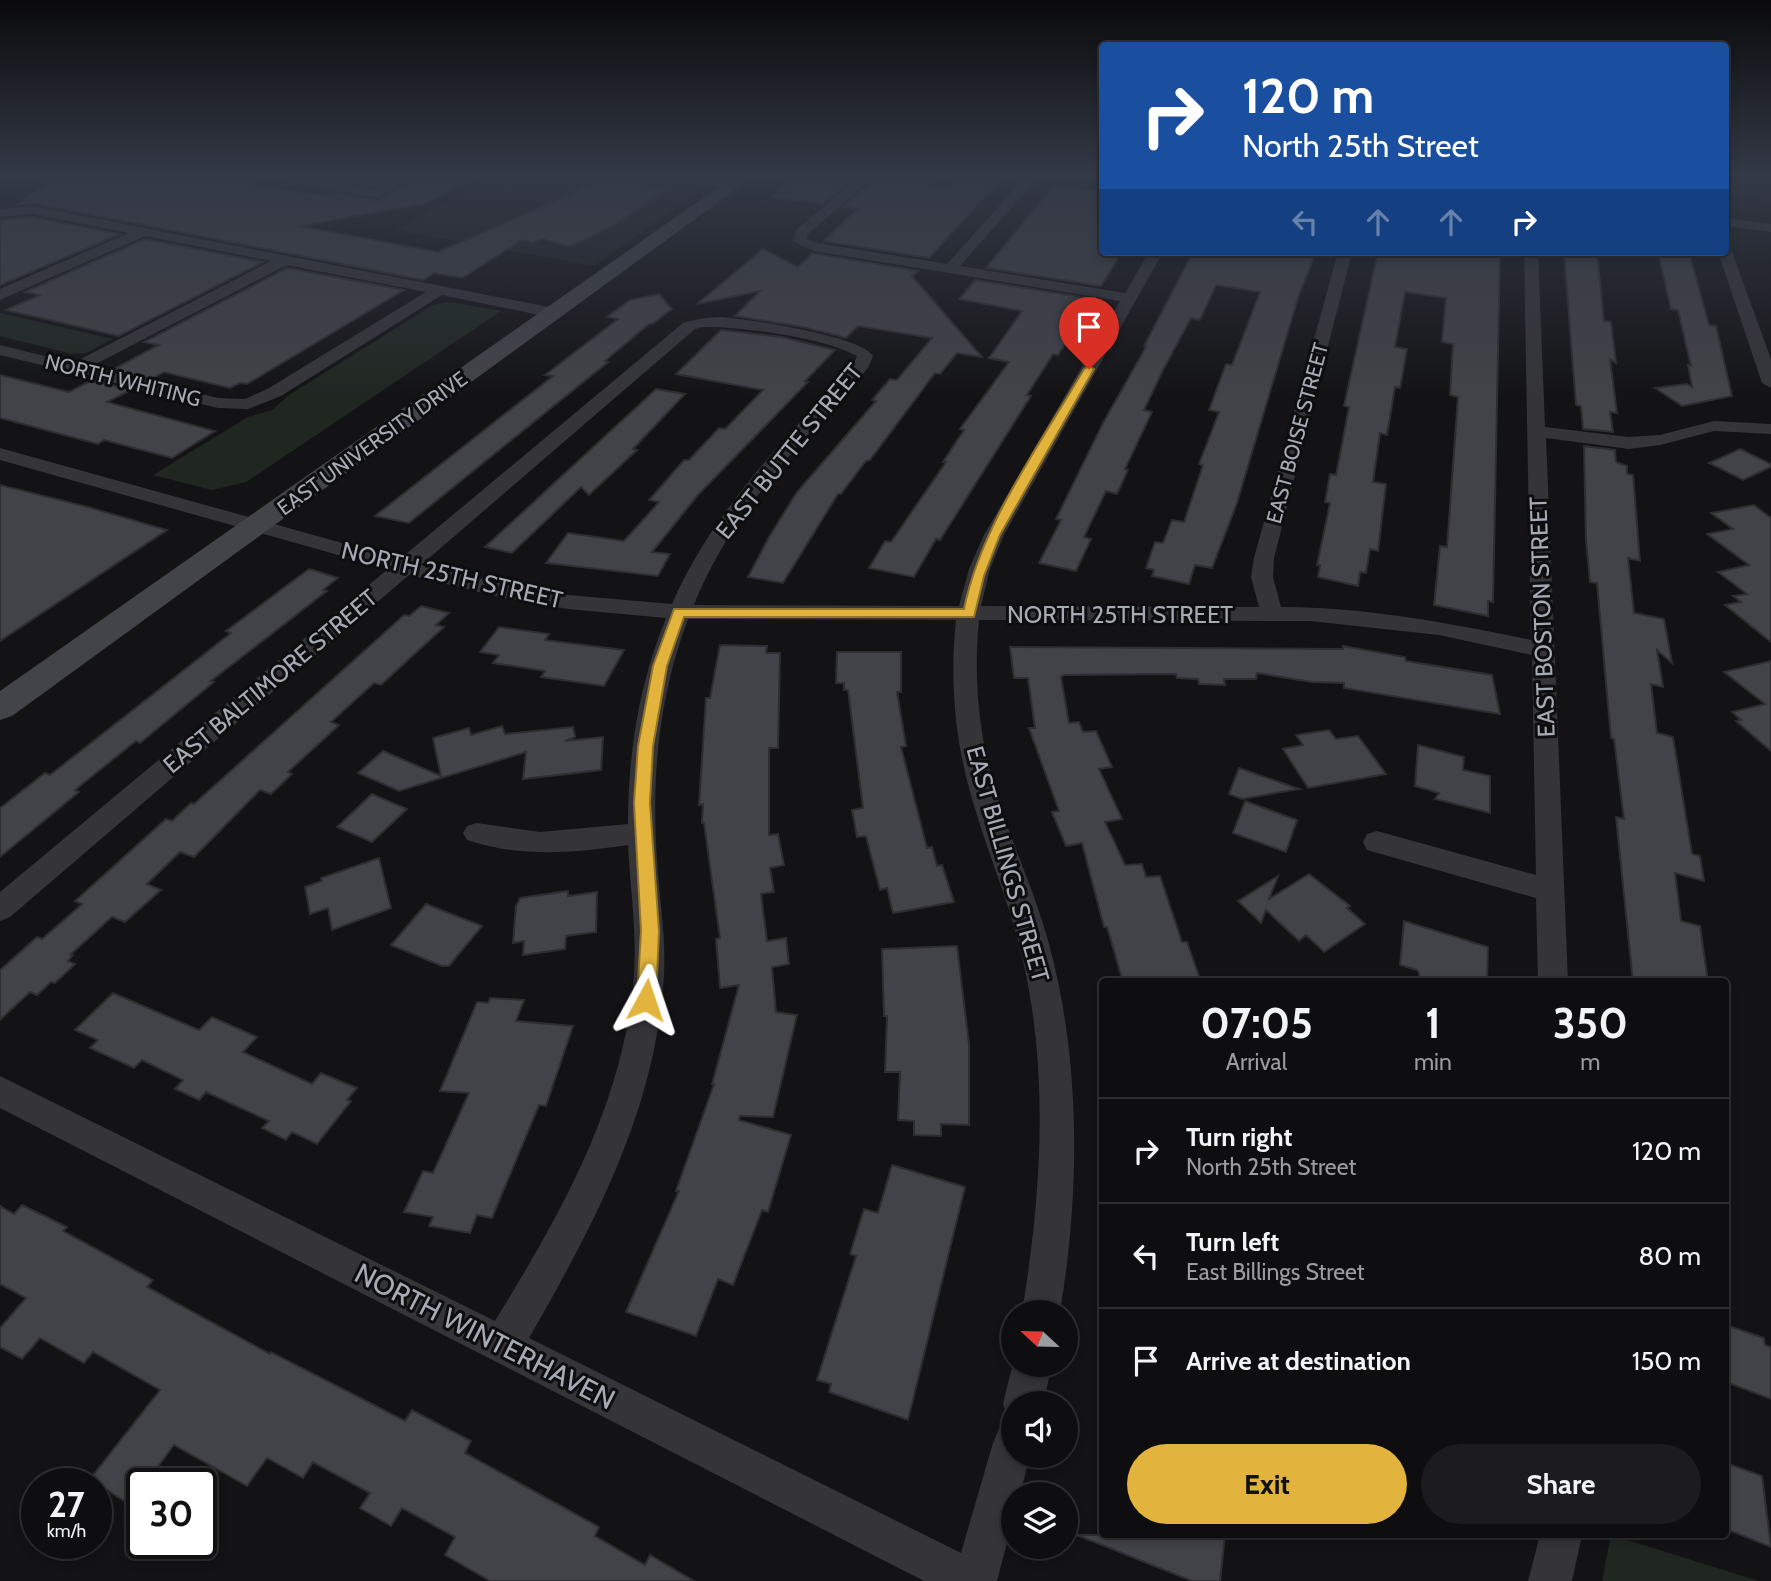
<!DOCTYPE html>
<html lang="en">
<head>
<meta charset="utf-8">
<style>
	body { margin:0; font-family:Cabin,sans-serif; background:#1c1c1e; color:#f1f3f6; height:100vh; display:flex; flex-direction:column; font-size:26px; white-space:nowrap }
	* { box-sizing:border-box; margin:0 }
	p { font-size:23px; color:#9b9c9f }
	.icon { flex:none; width:38px; height:38px; fill:none; stroke:currentColor; stroke-width:2; stroke-linecap:round; stroke-linejoin:round }
	.map { position:relative; flex:1; overflow:hidden }
	.side { position:absolute; left:1099px; top:978px; width:630px; height:560px; display:flex; flex-direction:column; background:#0e0e10; border-radius:7px; box-shadow:0 4px 10px #0003,0 0 0 2px #2e2e30 }
	.side>* { flex:none }
	.top-card { position:absolute; left:1099px; top:42px; width:630px; height:214px; border-radius:7px; box-shadow:0 4px 10px #0003,0 0 0 2px #2e2e30; background:#1a4fa0; color:#fff; overflow:hidden }
	.needle { width:46px; rotate:292deg }
	.controls { position:absolute; left:1001px; top:1300px; display:grid; gap:14px }
	.controls a { display:grid; place-items:center; width:77px; height:77px; border-radius:50%; background:#0e0e10; box-shadow:0 4px 10px #0003,0 0 0 2px #2e2e30; font-size:35px }
	.speed { position:absolute; left:21px; top:1468px; display:flex; gap:14px; font-size:35px; font-weight:700; text-align:center }
	.speed>* { display:grid; place-content:center; width:91px; height:91px; border-radius:50%; background:#0e0e10; box-shadow:0 4px 10px #0003,0 0 0 2px #2e2e30; line-height:1 }
	.speed small { font-size:18px; font-weight:400 }
	.speed .limit { border:4px solid #111; border-radius:10px; background:#fff; color:#111 }
	.pin { position:absolute; display:grid; place-items:center; width:60px; height:60px; color:#fff; margin:-72px -30px; border-radius:50% 50% 50% 0; rotate:-45deg; box-shadow:0 0 7px #0007 }
	.pin .icon { rotate:45deg }
	.me { position:absolute; width:77px; margin:-38px; rotate:5deg; stroke-linejoin:round; filter:drop-shadow(0 0 5px #0008) }
	.turn { display:flex; align-items:center; gap:24px; height:147px; padding:0 28px; font-size:32px }
	.turn .icon { width:91px; height:91px; stroke-width:2.5 }
	.turn b { display:block; font-size:49px; line-height:60px }
	.lanes { display:flex; align-items:center; height:66px; padding:0 28px; background:#0003; justify-content:center; gap:35px; direction:ltr }
	.lanes .off { opacity:.35 }
	.eta { display:flex; justify-content:space-evenly; align-items:center; height:119px; text-align:center }
	.eta b { font-size:42px; font-weight:700; line-height:49px }
	.action { display:flex; gap:14px; margin-top:auto; padding:14px 28px }
	.action a { flex:1; height:80px; border-radius:42px; background:#e3b43d; color:#111; font-size:28px; font-weight:700; line-height:80px; text-align:center }
	.action a+a { background:#1c1c1e; color:#f1f3f6 }
	ul { padding:0; list-style:none }
	li { display:flex; align-items:center; gap:21px; height:105px; padding:0 28px; border-top:2px solid #2e2e30 }
	li div { flex:1 }
	li b { display:block; font-size:26px }
	li em { font-style:normal }
	.map>svg:first-child { display:block }
</style>
</head>
<body>
<div class="map">
<svg width="1771" height="1581" viewBox="0 0 1771 1581">
	<rect width="100%" height="100%" fill="#131315"/>
	<g fill="#1f1f22">
		<polygon points="494,177 644,177 707,187 594,266 395,230"/>
		<polygon points="1726,177 1771,177 1771,201 1726,196"/>
	</g>
	<g fill="#202721">
		<polygon points="450,302 501,311 246,482 212,490 153,475 248,417 272,410 289,395 433,305"/>
		<polygon points="0,313 113,339 86,353 72,354 0,336"/>
		<polygon points="1611,1535 1759,1581 1602,1581"/>
	</g>
	<g fill="#424348" stroke="#2e2d31" stroke-width="2">
		<polygon points="147,177 208,177 324,196 331,192 378,201 419,177 477,177 424,204 300,226 438,252 606,178 670,188 609,228 570,247 541,239 533,243 522,240 462,278 434,273 423,280 32,203 16,205 51,180"/>
		<polygon points="363,177 395,177 376,187 351,183"/>
		<polygon points="795,177 855,177 823,204 771,197"/>
		<polygon points="876,177 949,187 963,177 1003,177 929,258 824,241 857,209 843,207"/>
		<polygon points="1054,185 1102,192 1102,252 1122,252 1101,286 986,268"/>
		<polygon points="32,217 120,234 0,285 0,220"/>
		<polygon points="145,239 263,262 119,336 6,310 40,295 25,292"/>
		<polygon points="763,249 798,267 812,253 918,271 912,276 982,357 957,353 940,374 935,373 870,460 866,461 841,494 838,494 783,583 748,577 769,537 797,492 876,401 872,400 890,379 897,380 932,338 858,326 846,338 803,327 735,316 760,291 697,304"/>
		<polygon points="1193,252 1316,252 1298,298 1237,503 1212,568 1195,565 1189,584 1152,576 1154,570 1146,568 1155,542 1163,543 1172,520 1184,522 1203,465 1199,464 1219,412 1209,410 1226,364 1232,365 1260,292 1216,285 1200,320 1191,318 1164,368 1144,410 1152,412 1125,469 1128,470 1117,494 1106,491 1084,537 1091,539 1076,571 1039,563 1061,520 1056,519 1103,423 1146,347 1144,346"/>
		<polygon points="1378,252 1500,252 1493,602 1488,601 1488,616 1434,605 1440,546 1447,547 1458,397 1450,395 1453,344 1442,342 1446,298 1405,292 1395,347 1407,349 1400,388 1395,387 1387,435 1380,433 1373,482 1386,484 1378,551 1370,549 1366,573 1360,572 1358,586 1318,577 1320,565 1317,565 1330,503 1325,502 1330,474 1336,475 1349,407 1344,406 1347,392"/>
		<polygon points="1564,252 1597,252 1604,321 1611,322 1616,363 1610,359 1617,413 1610,412 1613,432 1583,429 1581,406 1576,405"/>
		<polygon points="1658,252 1689,252 1709,325 1716,326 1732,396 1682,406 1655,388 1687,384 1692,387 1688,365 1691,366 1678,310 1671,309"/>
		<polygon points="287,268 404,290 247,384 240,383 230,388 164,372 151,379 112,370 159,345 144,342"/>
		<polygon points="975,280 1094,299 1089,307 1094,308 1078,333 1073,332 1058,355 1053,354 1027,395 1031,396 940,540 936,539 914,577 869,568 885,541 891,542 946,462 943,462 964,430 960,429 1009,362 989,358 1022,311 959,299"/>
		<polygon points="659,294 672,309 652,324 649,324 605,361 608,362 409,523 375,516 553,376 545,375 618,319 607,317 630,300"/>
		<polygon points="721,330 781,337 835,350 805,381 808,382 698,495 652,552 670,554 658,576 546,563 568,533 624,541 659,502 649,500 684,460 689,460 719,428 725,429 763,390 676,374"/>
		<polygon points="0,375 69,392 92,380 131,390 107,402 215,431 172,458 104,440 98,444 64,435 0,418"/>
		<polygon points="656,389 685,394 633,449 637,450 589,495 581,487 512,553 485,547"/>
		<polygon points="1584,446 1615,450 1616,462 1627,466 1627,474 1633,475 1640,561 1628,558 1634,613 1664,619 1672,663 1657,650 1663,687 1651,684 1657,733 1673,737 1692,854 1700,856 1704,881 1675,873 1681,921 1700,926 1708,982 1633,982 1616,817 1624,819 1614,739 1611,738 1597,583 1590,582 1586,540"/>
		<polygon points="1740,449 1771,464 1771,467 1743,480 1709,463"/>
		<polygon points="0,485 88,507 167,530 0,641"/>
		<polygon points="1754,505 1771,518 1771,642 1725,605 1741,602 1733,596 1747,594 1718,572 1749,565 1707,534 1733,529 1711,513"/>
		<polygon points="309,569 338,578 323,590 327,591 211,681 214,682 140,743 136,741 75,790 79,792 0,857 0,808 45,773 50,775 231,633 226,631"/>
		<polygon points="421,606 449,613 436,625 444,627 381,685 374,683 331,722 339,725 288,772 292,774 271,794 260,790 194,857 180,852 147,884 161,890 125,922 112,917 71,954 73,955 68,961 75,964 55,983 51,982 37,995 30,992 0,1020 0,970 37,937 42,939 82,904 75,901 166,819 172,821 191,803 194,804 404,615 409,616"/>
		<polygon points="499,627 549,634 545,640 624,650 604,686 541,677 545,671 493,663 499,655 480,652"/>
		<polygon points="720,645 767,646 766,653 780,653 778,748 769,748 769,835 778,834 784,865 770,868 774,892 761,894 767,941 786,938 789,964 772,967 776,1012 797,1015 773,1117 740,1116 739,1120 791,1135 768,1212 762,1210 733,1285 718,1279 696,1336 626,1312 679,1191 676,1191 714,1084 712,1084 739,985 720,988 716,939 720,938 704,823 702,823 703,804 699,805 706,698 710,698"/>
		<polygon points="1343,646 1405,657 1406,661 1492,675 1500,714 1344,688 1344,683 1312,682 1257,673 1256,679 1224,679 1225,685 1199,684 1198,679 1177,678 1176,674 1064,675 1061,677 1069,723 1079,722 1083,732 1096,731 1112,767 1099,769 1122,819 1105,822 1125,865 1142,864 1146,877 1160,876 1182,942 1187,942 1201,982 1123,982 1107,927 1104,927 1082,843 1066,846 1052,812 1059,811 1029,728 1035,728 1028,678 1014,678 1010,647 1343,649"/>
		<polygon points="837,652 901,652 901,692 897,692 906,746 901,747 927,848 932,847 937,866 942,865 954,902 893,913 887,888 880,890 866,836 857,837 852,810 863,808 848,690 844,690 844,683 836,683"/>
		<polygon points="1771,661 1771,751 1736,721 1741,720 1732,712 1765,704 1724,672"/>
		<polygon points="502,726 505,734 573,727 575,737 565,741 603,737 601,770 523,779 526,752 399,791 358,773 383,751 441,776 433,738 469,728 471,735"/>
		<polygon points="1329,730 1336,739 1358,736 1386,774 1308,788 1283,749 1303,745 1296,735"/>
		<polygon points="1418,745 1464,757 1463,770 1490,776 1490,813 1435,799 1439,793 1415,786"/>
		<polygon points="1239,768 1299,789 1242,799 1229,794"/>
		<polygon points="372,794 407,809 372,842 337,827"/>
		<polygon points="1245,801 1297,820 1286,852 1233,833"/>
		<polygon points="379,858 391,908 332,930 328,908 310,914 305,887 322,881 321,878"/>
		<polygon points="1309,874 1350,906 1347,908 1365,924 1324,952 1306,935 1299,941 1266,910 1261,923 1238,901 1278,876 1269,899"/>
		<polygon points="568,891 568,896 597,892 596,932 566,936 565,949 523,955 524,941 513,943 516,906 520,898"/>
		<polygon points="426,904 482,926 449,966 442,966 391,945"/>
		<polygon points="1404,921 1488,947 1487,982 1419,982 1419,973 1417,970 1400,965"/>
		<polygon points="957,946 969,1044 969,1125 941,1124 941,1136 914,1135 914,1121 898,1120 900,1072 885,1072 887,1016 884,1016 882,949"/>
		<polygon points="113,993 199,1030 212,1017 257,1037 243,1052 312,1084 321,1073 357,1088 347,1100 351,1101 317,1144 292,1132 286,1140 262,1128 269,1121 206,1092 199,1100 175,1089 183,1080 142,1060 134,1068 90,1048 98,1040 75,1030"/>
		<polygon points="490,998 524,1000 516,1021 573,1026 546,1106 539,1105 492,1218 477,1215 470,1233 429,1226 433,1217 404,1212 423,1171 433,1173 469,1093 440,1091 477,1002 488,1003"/>
		<polygon points="892,1165 965,1187 908,1420 829,1392 831,1384 817,1380 856,1256 850,1254 864,1209 878,1213"/>
		<polygon points="22,1205 67,1227 63,1231 153,1280 147,1287 270,1354 271,1352 405,1421 412,1410 471,1441 465,1453 599,1527 595,1536 645,1565 650,1555 694,1581 490,1581 445,1555 455,1537 402,1508 391,1526 360,1508 370,1493 313,1462 303,1478 267,1458 247,1486 174,1445 145,1484 142,1484 129,1504 90,1479 160,1390 93,1352 84,1363 40,1338 22,1359 0,1347 0,1328 26,1298 0,1284 0,1206 14,1214"/>
		<polygon points="1726,1325 1764,1338 1765,1345 1771,1347 1771,1399 1726,1382"/>
		<polygon points="1726,1463 1762,1476 1771,1547 1726,1529"/>
		<polygon points="1077,1535 1225,1535 1220,1581 1192,1581"/>
	</g>
	<g fill="none" stroke-linecap="round" stroke-linejoin="round">
		<g fill="#353539" fill-rule="evenodd">
			<polygon points="275,177 303,177 376,190 401,177 417,177 378,198 281,181"/>
			<path d="M667,177c20,0 54,-3 70,9l-6,4 -58,-9z"/>
			<path d="M859,177h14l-65,57 -1,5 10,4 130,21 73,-81 4,-1 6,4 -2,3 -68,77 165,27 24,-41h14l-159,283 -14,34 -9,37 278,1 -8,-30 3,-19 84,-306h14l-78,306 -1,19 8,30c84,0 168,16 250,33l-7,-388h14l7,175 84,10 31,-2 54,-14 57,3v10l-57,-3 -54,14 -31,4 -83,-11 22,544h-30l-2,-84 -169,-48 -4,-8 4,-8 10,-3 159,44 -4,-220 -93,-20 -129,-14 -331,-1c-6,58 0,117 17,173 16,51 39,99 53,151 32,118 31,248 11,368h-38c19,-114 27,-234 2,-347 -13,-61 -39,-117 -55,-177 -15,-55 -19,-112 -13,-168l-268,-1c-29,77 -37,158 -31,239 2,39 9,77 7,116 -7,133 -70,251 -135,364l432,215 32,-110 6,-14 14,-6v33h17l-10,38h-7v26l-16,61h-73l-924,-473v-32l495,245c66,-108 130,-219 139,-348 3,-43 -4,-85 -6,-128 -55,8 -107,13 -161,-5l-4,-7 4,-7 10,-3 63,9 88,-8c0,-71 11,-140 38,-206l-98,-9 -68,-12 -91,-22 -399,342 -10,4v-29l388,-323 -388,-109v-12l400,111 283,-236c13,-4 25,-6 38,-6 26,2 141,19 152,39l-5,12c-64,72 -138,145 -174,237l265,1 10,-37 15,-34 136,-234 -306,-50 -22,-10 5,-12zM703,327c37,-1 122,11 154,29l-3,7c-67,74 -142,148 -182,241l-104,-9 -68,-12 -79,-18 274,-236z"/>
			<path d="M32,206l522,102 8,5 -8,5 -112,-23 -161,101 -33,13 -30,-1 -218,-53v-10l73,18 198,-102 -126,-25 -145,64v-11l129,-56 -97,-19 -32,3v-8zM287,265l139,27 -157,96 -24,11 -27,-1 -128,-31z"/>
			<polygon points="1726,218 1771,224 1771,232 1726,226"/>
			<polygon points="1726,248 1732,252 1771,359 1771,388 1762,383 1718,252 1726,252"/>
			<polygon points="1013,1363 1052,1365 1043,1404 1013,1404 1013,1420 1009,1418 1003,1404"/>
			<polygon points="1540,1535 1582,1535 1572,1581 1528,1581"/>
		</g>
		<polygon fill="#434449" fill-rule="evenodd" points="733,177 753,177 12,716 0,720 0,691"/>
	</g>
	<linearGradient id="sky" x2="0" y2="1"><stop stop-color="#0a0a0c"/><stop offset="0.44" stop-color="#333946"/><stop offset="1" stop-color="#333946" stop-opacity="0"/></linearGradient>
	<rect width="1771" height="398" fill="url(#sky)"/>
	<path fill="#e3b43d" stroke="#947528" stroke-width="2" d="M1089,366l5,3 -94,166 -16,41 -10,41h-290l-17,49 -14,80 -3,57 9,128 -3,69 -3,6 -7,2 -6,-2 -3,-6 4,-69 -7,-128 4,-57 15,-80 21,-57h290c17,-84 77,-166 120,-240z"/>
	<g text-anchor="middle" dominant-baseline="central" stroke-width="6" stroke-linejoin="round" paint-order="stroke">
		<g font-size="21" fill="#a6aab4" stroke="#0e0e10">
			<text transform="translate(123 380) rotate(14)">NORTH WHITING</text>
			<text transform="translate(1297 433) rotate(-75)">EAST BOISE STREET</text>
			<text transform="translate(372 443) rotate(-36)">EAST UNIVERSITY DRIVE</text>
		</g>
		<g font-size="24" fill="#a6aab4" stroke="#0e0e10">
			<text transform="translate(789 451) rotate(-51)">EAST BUTTE STREET</text>
			<text transform="translate(452 575) rotate(13)">NORTH 25TH STREET</text>
			<text x="1120" y="614">NORTH 25TH STREET</text>
			<text transform="translate(1542 617) rotate(-92)">EAST BOSTON STREET</text>
			<text transform="translate(270 681) rotate(-40)">EAST BALTIMORE STREET</text>
			<text transform="translate(1008 864) rotate(74)">EAST BILLINGS STREET</text>
		</g>
		<g font-size="28" fill="#a6aab4" stroke="#0e0e10">
			<text transform="translate(485 1336) rotate(27)">NORTH WINTERHAVEN</text>
		</g>
	</g>
</svg>
<div class="controls">
<a><svg class="needle" viewBox="-14 -14 28 28"><path d="M0-13l5 13h-10z" fill="#e53935"/><path d="M0 13l5-13h-10z" fill="#9b9c9f"/></svg></a>
<a><svg class="icon" aria-label="sound" viewBox="0 0 24 24"><path d="M4 9h4l5-4v14l-5-4H4zM17 9q2 3 0 6"/></svg></a>
<a><svg class="icon" aria-label="layers" viewBox="0 0 24 24"><path d="M12 4l9 5-9 5-9-5zM3 14l9 5 9-5"/></svg></a>
</div>
<div class="speed"><div>27<small>km/h</small></div><div class="limit">30</div></div>
<div class="pin" style="left:1089px;top:369px;background:#d93025"><svg class="icon" aria-label="arrive" viewBox="0 0 24 24"><path d="M6 21V4h12l-3 4 3 4H6"/></svg></div>
<svg class="me" style="left:646px;top:1000px" viewBox="-20 -20 40 40"><path d="M0-17L14 15 0 8-14 15z" fill="#e3b43d" stroke="#fff" stroke-width="4"/></svg>
<div class="top-card">
<div class="turn"><svg class="icon" aria-label="right" viewBox="0 0 24 24"><path d="M7 20v-9h11M14 6l5 5-5 5"/></svg><div><b>120 m</b>North 25th Street</div></div>
<div class="lanes"><svg class="icon off" aria-label="left" viewBox="0 0 24 24"><path d="M17 20v-9H6M10 6l-5 5 5 5"/></svg><svg class="icon off" aria-label="ahead" viewBox="0 0 24 24"><path d="M12 20V5M6 11l6-6 6 6"/></svg><svg class="icon off" aria-label="ahead" viewBox="0 0 24 24"><path d="M12 20V5M6 11l6-6 6 6"/></svg><svg class="icon" aria-label="right" viewBox="0 0 24 24"><path d="M7 20v-9h11M14 6l5 5-5 5"/></svg></div>
</div>
<section class="side">
<div class="eta">
<div><b>07:05</b><p>Arrival</p></div>
<div><b>1</b><p>min</p></div>
<div><b>350</b><p>m</p></div>
</div>
<ul>
<li><svg class="icon" aria-label="right" viewBox="0 0 24 24"><path d="M7 20v-9h11M14 6l5 5-5 5"/></svg><div><b>Turn right</b><p>North 25th Street</p></div><em>120 m</em></li>
<li><svg class="icon" aria-label="left" viewBox="0 0 24 24"><path d="M17 20v-9H6M10 6l-5 5 5 5"/></svg><div><b>Turn left</b><p>East Billings Street</p></div><em>80 m</em></li>
<li><svg class="icon" aria-label="arrive" viewBox="0 0 24 24"><path d="M6 21V4h12l-3 4 3 4H6"/></svg><div><b>Arrive at destination</b></div><em>150 m</em></li>
</ul>
<div class="action"><a>Exit</a><a>Share</a></div>
</section>
</div>
</body>
</html>
